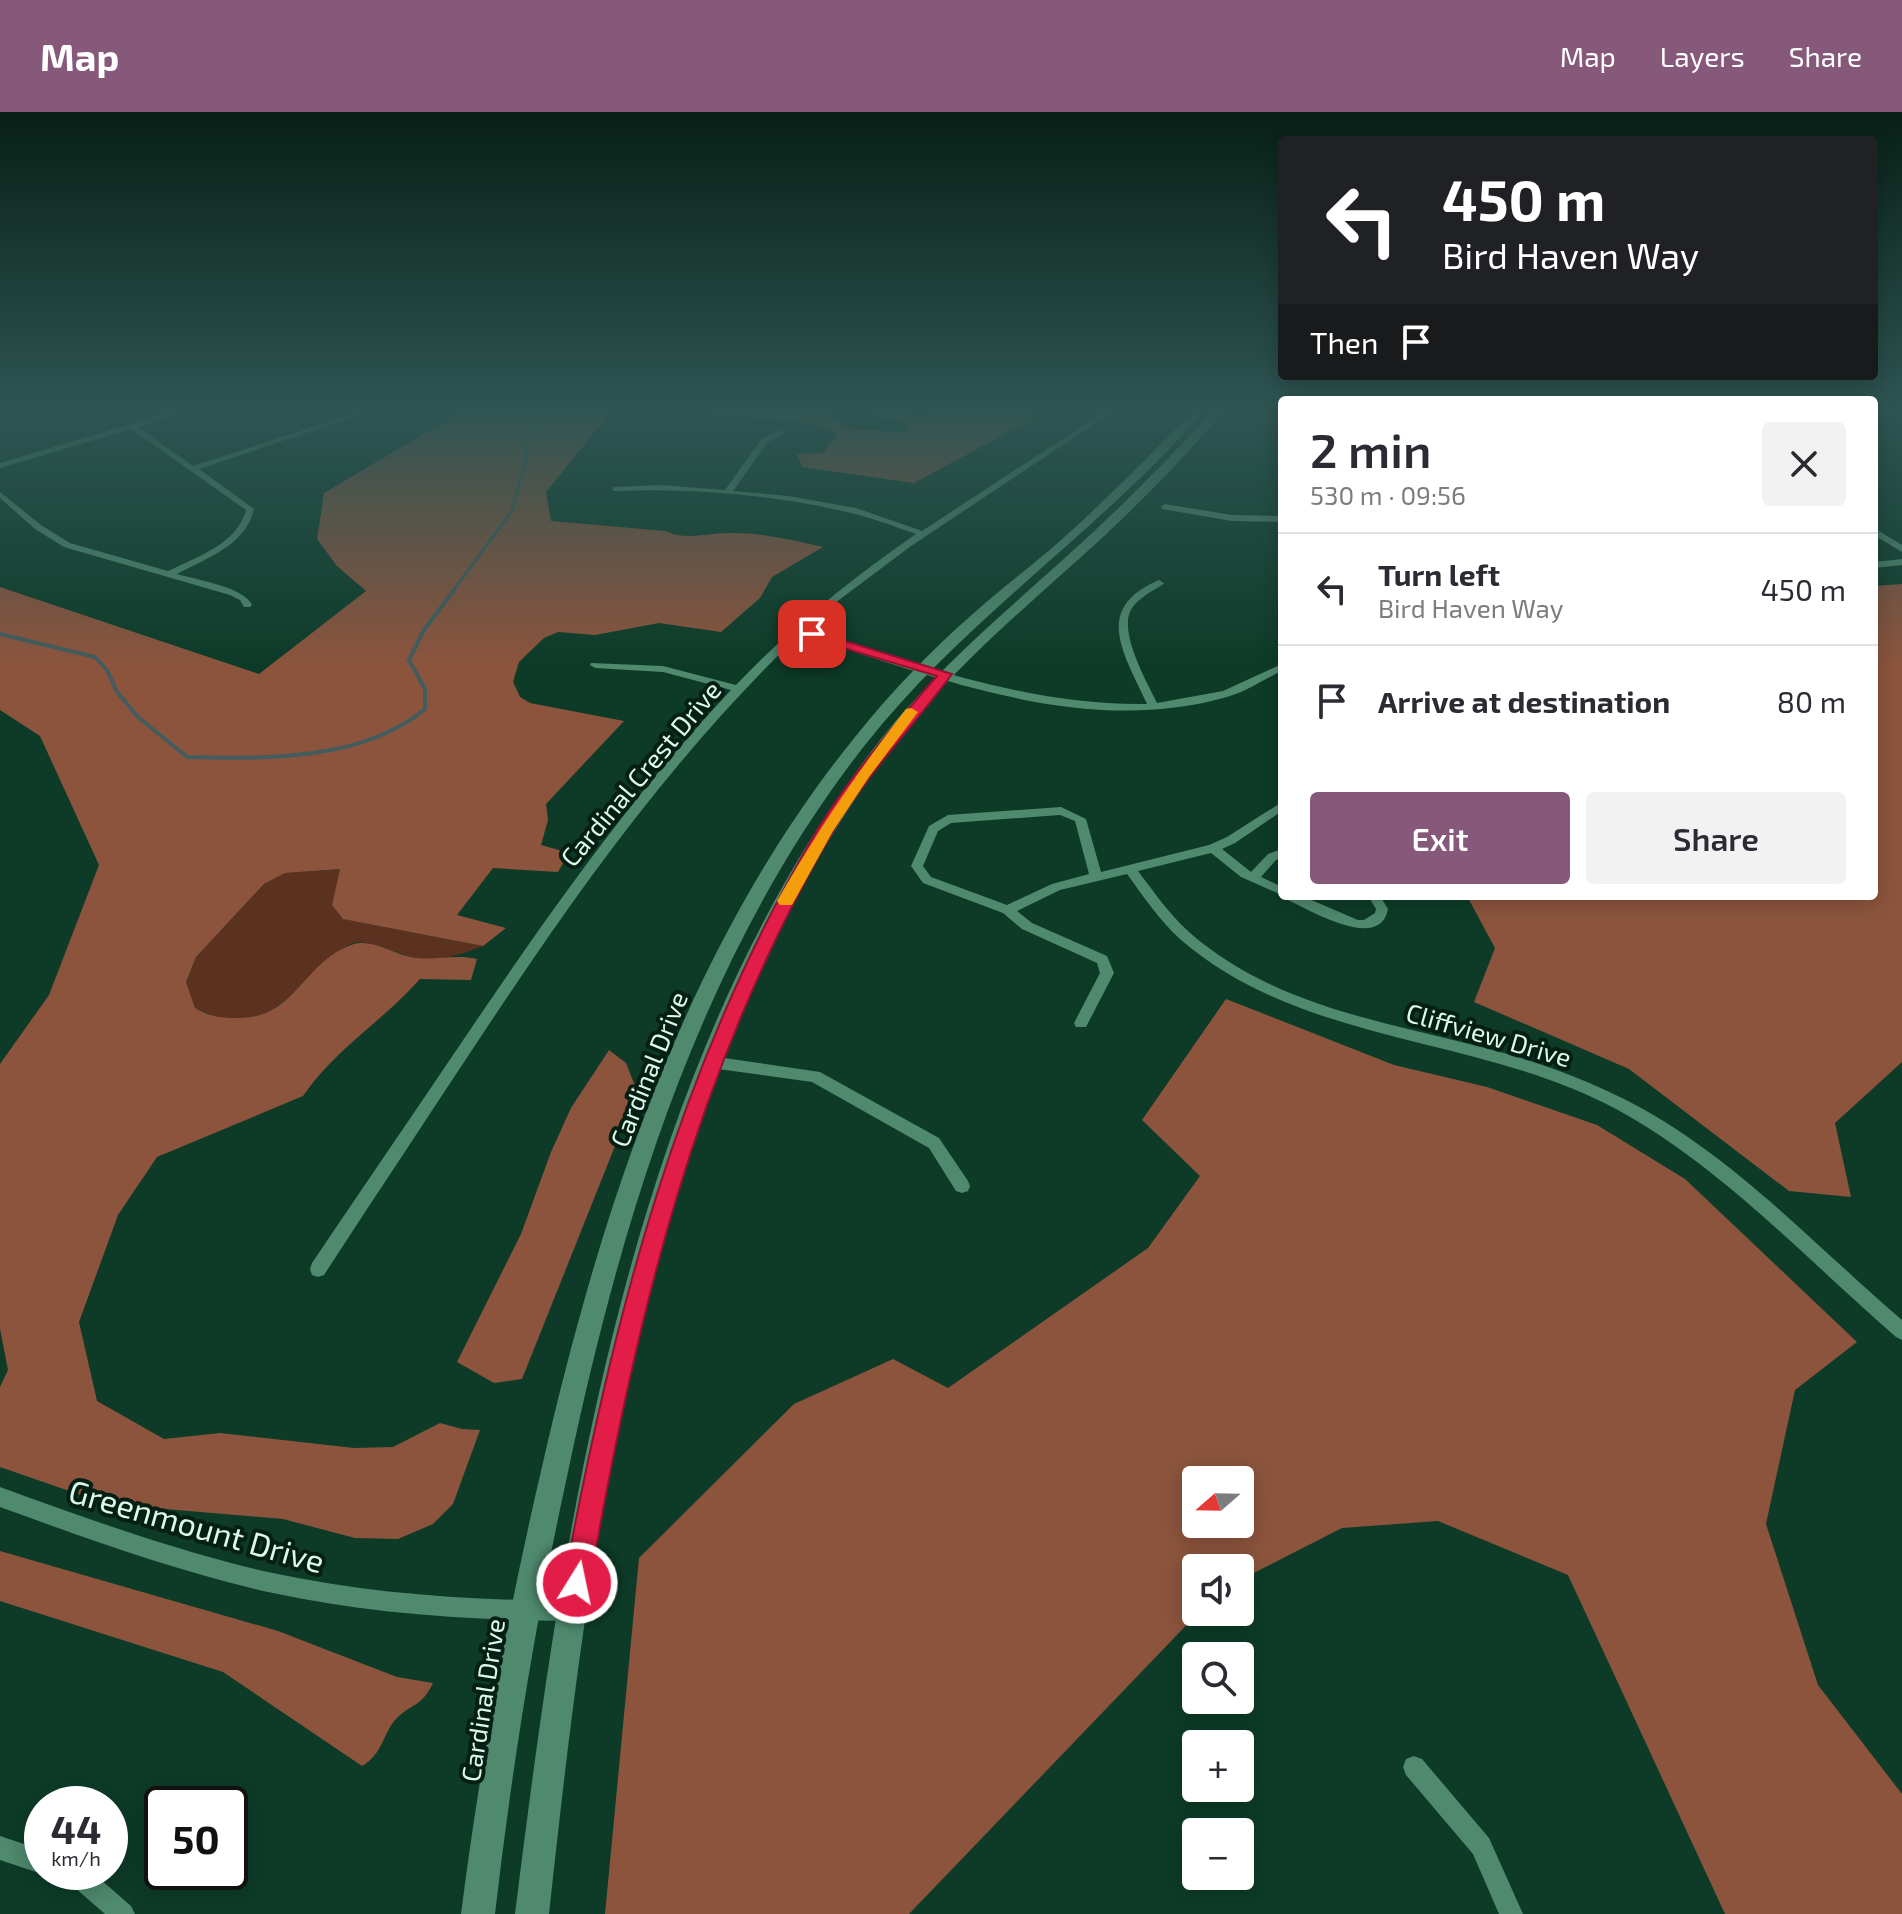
<!DOCTYPE html>
<html lang="en">
<head>
<meta charset="utf-8">
<style>
	body { margin:0; font-family:"Exo 2",sans-serif; background:#f2f2f3; color:#2b2b33; height:100vh; display:flex; flex-direction:column; font-size:30px; white-space:nowrap }
	* { box-sizing:border-box; margin:0 }
	p { font-size:26px; color:#7c7c81 }
	.icon { flex:none; width:44px; height:44px; fill:none; stroke:currentColor; stroke-width:2; stroke-linecap:round; stroke-linejoin:round }
	.map { position:relative; flex:1; overflow:hidden }
	.panel { position:absolute; left:1278px; top:284px; width:600px; height:504px; display:flex; flex-direction:column; background:#fff; border-radius:8px; box-shadow:0 4px 20px #0003 }
	.panel>* { flex:none }
	.guide { position:absolute; left:1278px; top:24px; width:600px; height:244px; border-radius:8px; box-shadow:0 4px 20px #0003; background:#202124; color:#fff; overflow:hidden }
	.needle { width:52px; rotate:250deg }
	.tools { position:absolute; left:1182px; top:1354px; display:grid; gap:16px }
	.tools a { display:grid; place-items:center; width:72px; height:72px; border-radius:8px; background:#fff; box-shadow:0 4px 20px #0003; font-size:40px }
	.speed { position:absolute; left:24px; top:1674px; display:flex; gap:16px; font-size:40px; font-weight:700; text-align:center }
	.speed>* { display:grid; place-content:center; width:104px; height:104px; border-radius:50%; background:#fff; box-shadow:0 4px 20px #0003; line-height:1 }
	.speed small { font-size:20px; font-weight:400 }
	.speed .limit { border:4px solid #111; border-radius:12px; background:#fff; color:#111 }
	.pin { position:absolute; display:grid; place-items:center; width:68px; height:68px; color:#fff; margin:-34px; border-radius:16px; box-shadow:0 4px 12px #0006 }
	.me { position:absolute; width:88px; margin:-44px; rotate:10deg; stroke-linejoin:round; filter:drop-shadow(0 0 6px #0008) }
	.turn { display:flex; align-items:center; gap:28px; height:168px; padding:0 32px; font-size:36px }
	.turn .icon { width:104px; height:104px; stroke-width:2.5 }
	.turn b { display:block; font-size:56px; line-height:68px }
	.then { display:flex; align-items:center; height:76px; padding:0 32px; background:#0003; gap:16px; font-size:30px }
	.round { display:grid; place-items:center; flex:none; width:84px; height:84px; border-radius:8px; background:#f2f2f3 }
	.overview { display:flex; align-items:center; justify-content:space-between; height:136px; padding:0 32px }
	h1 { font-size:48px; font-weight:600; line-height:60px }
	.button { display:flex; gap:16px; margin-top:auto; padding:16px 32px }
	.button a { flex:1; height:92px; border-radius:8px; background:#86587a; color:#fff; font-size:32px; font-weight:600; line-height:92px; text-align:center }
	.button a+a { background:#f2f2f3; color:#2b2b33 }
	ul { padding:0; list-style:none }
	li { display:flex; align-items:center; gap:24px; height:112px; padding:0 32px; border-top:2px solid #e1e1e2 }
	li div { flex:1 }
	li b { display:block; font-size:30px }
	li em { font-style:normal }
	header { display:flex; align-items:center; gap:48px; box-sizing:border-box; height:112px; padding:0 40px; background:#86587a; color:#fff }
	header strong { font-size:38px }
	nav { display:flex; gap:44px; margin-inline-start:auto; font-size:28px }
	.map>svg:first-child { display:block }
</style>
</head>
<body>
<header>
<strong>Map</strong>
<nav><a>Map</a><a>Layers</a><a>Share</a></nav>
</header>
<div class="map">
<svg width="1902" height="1802" viewBox="0 0 1902 1802">
	<rect width="100%" height="100%" fill="#0d3b28"/>
	<path fill="#5b3120" d="M341,757l-9,36 12,14 139,27c-23,9 -47,17 -72,11 -18,-4 -40,-19 -60,-13 -10,4 -21,15 -29,22 -41,39 -67,73 -127,42l-9,-26 10,-25 68,-73 20,-11z"/>
	<g fill="#8c543d" fill-rule="evenodd">
		<path d="M459,301h151l-64,79 5,29 115,10c19,10 41,2 62,2 31,-1 65,7 95,14l-51,30 -12,21 -39,34 -62,-9 -64,12 -37,-3 -14,6 -25,24 -6,20 7,15 10,6 94,18 -78,83 2,16 -7,25 28,8 -11,19 -65,-4 -36,47 49,13 -23,18 -140,-27 -11,-14 8,-36 -55,4 -21,11 -68,73 -10,25 9,26c14,8 24,10 41,10 59,2 67,-56 115,-73 22,-8 44,11 65,13 21,2 41,-4 61,1l-6,21 -51,-1c-37,42 -85,70 -117,117l-146,61 -39,58 -39,107 18,79 67,38 56,-6 134,15 39,-1 47,-24 22,6 18,1 -27,74 -20,20 -35,15 -43,-1 -72,-19 -176,-15 -107,-37v-80l8,-17 -8,-41v-265l49,-69 50,-130 -59,-129 -40,-26v-123l259,87 107,-83 -29,-25 -20,-27 7,-46z"/>
		<polygon points="699,301 830,301 830,305 849,317 902,320 909,317 905,309 868,303 905,301 929,306 932,301 1027,301 1033,311 1016,316 914,371 802,355 797,342 823,341 837,322 814,311"/>
		<polygon points="1902,472 1902,950 1835,1011 1851,1085 1789,1079 1629,957 1474,890 1495,836 1467,784 1874,784 1874,474"/>
		<path d="M1226,887l168,66 93,22 110,38 88,54 172,163 -62,48 -29,134 52,161 84,109v120h-177l-157,-339 -130,-54 -96,7 -102,52v-12h-44v44h3l-290,302h-304l34,-356 155,-154 99,-45 55,29 200,-140 52,-72 -58,-56zM1240,1368v44h-44v-44z"/>
		<polygon points="609,938 626,951 637,979 522,1267 494,1271 457,1250 521,1122 551,1040 571,996"/>
		<path d="M0,1439l278,80 119,46 36,6c-12,25 -22,20 -37,36 -14,16 -13,35 -34,47l-139,-94 -223,-71z"/>
	</g>
	<g fill="none" stroke-linecap="round" stroke-linejoin="round">
		<polyline stroke="#435c5d" stroke-width="3" points="452,480 512,399 526,346 525,331 536,301"/>
		<path stroke="#435c5d" stroke-width="4" d="M0,522l95,23 12,13 10,22 21,25 49,40c77,2 176,4 238,-48v-20l-16,-29 15,-30 30,-40"/>
		<g fill="#4f896e" fill-rule="evenodd">
			<path d="M168,301h12l-42,14 55,39 162,-53h11l-167,56 55,40c-8,36 -47,49 -77,65 20,6 67,13 75,31l-2,2h-6l-4,-7 -10,-5 -166,-48 -29,-18 -35,-31v-6l41,33 29,18 98,28c29,-14 69,-27 78,-61l-115,-81 -131,39v-5z"/>
			<path d="M1102,301h9l-200,133 -76,57 -30,26c112,35 223,77 342,75 -22,-49 -56,-95 12,-124l5,3 -2,2c-10,6 -23,13 -30,23 -15,22 15,74 25,95l66,-12 59,-27v7c-18,8 -36,21 -55,26 -144,41 -291,-20 -427,-63 -130,125 -227,263 -326,413 -50,76 -100,151 -150,228l-6,2 -6,-2 -2,-6 2,-6c53,-79 107,-157 160,-236 80,-118 161,-233 259,-337l-68,-18 -68,-4 -5,-3 1,-2 72,3 73,19c54,-57 115,-106 180,-151 -21,-7 -43,-16 -65,-21 -76,-18 -157,-25 -235,-22h-3v-4l48,-2 64,5 37,-52 20,-8 4,2 -1,2 -17,8 -35,49 55,5 68,12 66,23z"/>
			<polygon points="1165,392 1232,403 1282,404 1282,410 1232,409 1162,397 1161,395"/>
			<polygon points="1874,416 1902,433 1902,440 1874,423"/>
			<polygon points="1902,447 1902,453 1874,456 1874,450"/>
			<path d="M1282,690v9l-47,32 -13,6 29,23 17,-18 14,-5v9l-6,2 -15,17 21,10 2,9 -43,-19 -30,-24 -73,18c16,21 31,43 51,61 83,73 192,89 296,116 47,12 93,28 137,50 107,53 190,145 280,222v20l-6,-3c-91,-79 -174,-170 -280,-228 -139,-75 -313,-63 -436,-170 -20,-18 -37,-43 -53,-65l-67,16 -43,21 15,12 75,33 7,17 -28,54h-10l-2,-4 26,-50 -3,-10 -75,-34 -19,-16 -80,-30 -12,-17 18,-40 19,-11 113,-8 25,12 15,53 108,-27 18,-8zM1060,703l15,6 14,53 -37,10 -45,21 -76,-28 -8,-11 15,-35 13,-8z"/>
			<path d="M1284,784h18l56,24h6l11,-7 1,-4 -8,-13h12l8,13c-8,44 -80,0 -102,-10z"/>
			<polygon points="711,944 820,960 939,1026 968,1069 970,1074 968,1079 962,1081 956,1079 929,1036 812,970 711,956 706,954 704,950 706,946"/>
			<path d="M0,1375c88,32 176,64 268,85 100,22 202,28 304,29l7,3 3,7 -3,7 -7,3c-102,-1 -204,-7 -304,-29 -92,-21 -180,-53 -268,-85z"/>
			<polygon points="1414,1644 1422,1647 1489,1726 1523,1802 1499,1802 1473,1742 1406,1663 1403,1655 1406,1647"/>
			<polygon points="0,1724 42,1738 42,1760 46,1760 42,1762 0,1748"/>
			<polygon points="62,1760 92,1760 131,1794 135,1802 105,1802 66,1768"/>
		</g>
		<g fill="#4f896e" fill-rule="evenodd">
			<path d="M1191,301h11c-104,120 -239,207 -337,332 -164,209 -243,471 -297,727 -32,146 -56,294 -73,442h-34c19,-149 46,-297 80,-443 59,-259 144,-524 314,-734 36,-45 76,-87 120,-125 28,-25 58,-47 86,-72 45,-40 88,-84 130,-127z"/>
			<path d="M1211,301h11c-44,52 -93,101 -143,146 -66,59 -134,117 -187,188 -245,326 -300,773 -343,1167h-34c49,-393 114,-855 366,-1175 61,-77 138,-138 209,-204 42,-39 82,-80 121,-122z"/>
		</g>
	</g>
	<linearGradient id="sky" x2="0" y2="1"><stop stop-color="#072016"/><stop offset="0.54" stop-color="#2f5553"/><stop offset="1" stop-color="#2f5553" stop-opacity="0"/></linearGradient>
	<rect width="1902" height="553" fill="url(#sky)"/>
	<path fill="#e11d48" stroke="#92132f" stroke-width="2" d="M807,520h9l136,42c-40,54 -86,101 -120,159 -136,233 -197,487 -242,750l-4,9 -9,4 -10,-4 -3,-9c48,-263 115,-522 254,-754 34,-55 76,-104 119,-153l-130,-39z"/>
	<path fill="#f59e0b" d="M911,596l7,4 -49,65 -36,54 -41,74h-12l-3,-4c39,-68 81,-130 129,-192z"/>
	<g text-anchor="middle" dominant-baseline="central" stroke-width="8" stroke-linejoin="round" paint-order="stroke">
		<g font-size="26" fill="#dcf9ea" stroke="#061f14">
			<text transform="translate(640 661) rotate(-50)">Cardinal Crest Drive</text>
			<text transform="translate(1489 922) rotate(16)">Cliffview Drive</text>
			<text transform="translate(648 957) rotate(-68)">Cardinal Drive</text>
			<text transform="translate(482 1588) rotate(-81)">Cardinal Drive</text>
		</g>
		<g font-size="32" fill="#dcf9ea" stroke="#061f14">
			<text transform="translate(197 1413) rotate(16)">Greenmount Drive</text>
		</g>
	</g>
</svg>
<div class="tools">
<a><svg class="needle" viewBox="-14 -14 28 28"><path d="M0-13l5 13h-10z" fill="#e53935"/><path d="M0 13l5-13h-10z" fill="#7c7c81"/></svg></a>
<a><svg class="icon" aria-label="sound" viewBox="0 0 24 24"><path d="M4 9h4l5-4v14l-5-4H4zM17 9q2 3 0 6"/></svg></a>
<a><svg class="icon" aria-label="search" viewBox="0 0 24 24"><circle cx="10" cy="10" r="6"/><path d="M15 15l6 6"/></svg></a>
<a>+</a>
<a>−</a>
</div>
<div class="speed"><div>44<small>km/h</small></div><div class="limit">50</div></div>
<div class="pin" style="left:812px;top:522px;background:#d93025"><svg class="icon" aria-label="arrive" viewBox="0 0 24 24"><path d="M6 21V4h12l-3 4 3 4H6"/></svg></div>
<svg class="me" style="left:577px;top:1471px" viewBox="-20 -20 40 40"><circle r="17" fill="#e11d48" stroke="#fff" stroke-width="3"/><path d="M0-11L8 9 0 5-8 9z" fill="#fff"/></svg>
<div class="guide">
<div class="turn"><svg class="icon" aria-label="left" viewBox="0 0 24 24"><path d="M17 20v-9H6M10 6l-5 5 5 5"/></svg><div><b>450 m</b>Bird Haven Way</div></div>
<div class="then">Then<svg class="icon" aria-label="arrive" viewBox="0 0 24 24"><path d="M6 21V4h12l-3 4 3 4H6"/></svg></div>
</div>
<section class="panel">
<div class="overview"><div><h1>2 min</h1><p>530 m · 09:56</p></div><a class="round"><svg class="icon" aria-label="close" viewBox="0 0 24 24"><path d="M6 6l12 12M18 6L6 18"/></svg></a></div>
<ul>
<li><svg class="icon" aria-label="left" viewBox="0 0 24 24"><path d="M17 20v-9H6M10 6l-5 5 5 5"/></svg><div><b>Turn left</b><p>Bird Haven Way</p></div><em>450 m</em></li>
<li><svg class="icon" aria-label="arrive" viewBox="0 0 24 24"><path d="M6 21V4h12l-3 4 3 4H6"/></svg><div><b>Arrive at destination</b></div><em>80 m</em></li>
</ul>
<div class="button"><a>Exit</a><a>Share</a></div>
</section>
</div>
</body>
</html>
